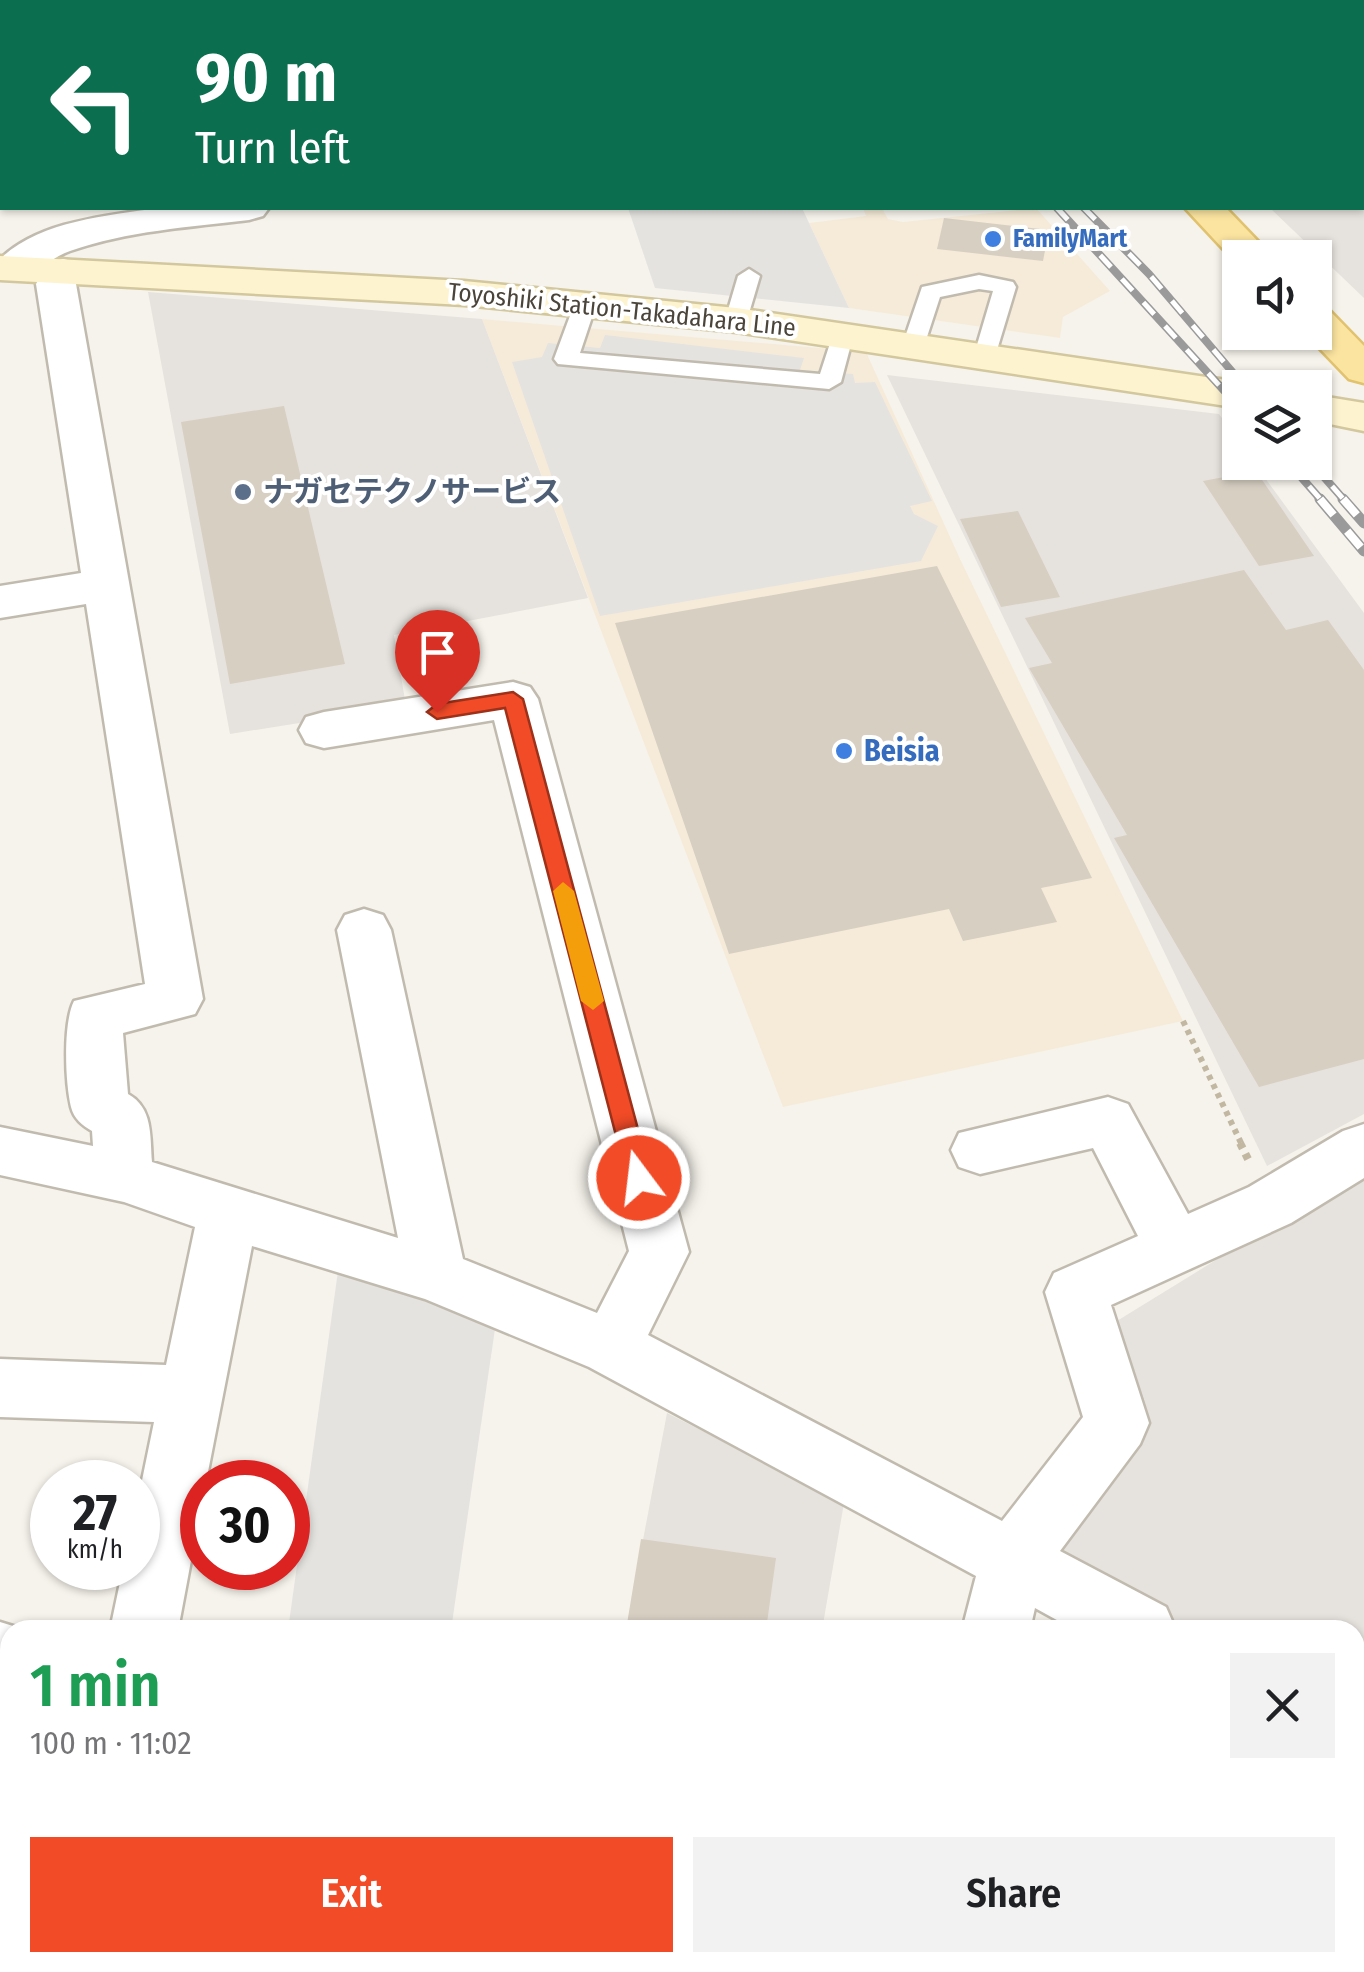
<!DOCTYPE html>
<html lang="en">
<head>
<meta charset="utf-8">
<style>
	body { margin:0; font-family:"Fira Sans Condensed","Noto Sans JP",sans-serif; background:#f2f2f2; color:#202124; height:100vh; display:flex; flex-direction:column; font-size:38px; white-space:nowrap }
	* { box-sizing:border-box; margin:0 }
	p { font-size:32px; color:#757577 }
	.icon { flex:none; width:55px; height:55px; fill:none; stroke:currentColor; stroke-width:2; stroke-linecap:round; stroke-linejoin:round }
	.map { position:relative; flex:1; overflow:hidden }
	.panel { position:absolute; left:0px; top:1620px; width:1365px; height:352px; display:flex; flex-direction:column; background:#fff; border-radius:30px 30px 0 0; box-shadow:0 2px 8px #0004 }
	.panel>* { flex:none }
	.banner { position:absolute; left:0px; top:0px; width:1365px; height:210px; box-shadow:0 2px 8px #0004; background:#0b6e4f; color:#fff; overflow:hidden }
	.controls { position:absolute; left:1222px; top:240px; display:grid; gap:20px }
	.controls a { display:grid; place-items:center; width:110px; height:110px; border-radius:0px; background:#fff; box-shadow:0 2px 8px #0004; font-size:50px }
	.speed { position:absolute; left:30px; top:1460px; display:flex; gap:20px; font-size:50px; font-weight:700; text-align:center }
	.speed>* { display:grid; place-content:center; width:130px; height:130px; border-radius:50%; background:#fff; box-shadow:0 2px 8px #0004; line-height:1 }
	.speed small { font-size:25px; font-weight:400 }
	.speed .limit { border:15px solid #d22; background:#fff; color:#111 }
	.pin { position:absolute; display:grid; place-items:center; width:85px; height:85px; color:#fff; margin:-102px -42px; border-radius:50% 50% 50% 0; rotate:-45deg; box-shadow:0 0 10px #0007 }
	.pin .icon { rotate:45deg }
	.me { position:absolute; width:110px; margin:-55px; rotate:345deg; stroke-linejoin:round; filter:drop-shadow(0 0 8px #0008) }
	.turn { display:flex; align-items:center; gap:35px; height:210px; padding:0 30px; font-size:45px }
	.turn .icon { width:130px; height:130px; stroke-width:2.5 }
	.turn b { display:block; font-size:70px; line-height:85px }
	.round { display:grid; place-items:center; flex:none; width:105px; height:105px; border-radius:0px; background:#f2f2f2 }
	.headline { display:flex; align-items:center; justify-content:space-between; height:170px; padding:0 30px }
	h1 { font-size:60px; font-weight:600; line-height:75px; color:#1e9e55 }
	.cta { display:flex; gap:20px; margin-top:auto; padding:20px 30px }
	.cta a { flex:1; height:115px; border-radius:0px; background:#f24b27; color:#fff; font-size:40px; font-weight:600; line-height:115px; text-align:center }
	.cta a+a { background:#f2f2f2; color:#202124 }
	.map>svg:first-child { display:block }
</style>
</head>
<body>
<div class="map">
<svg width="1364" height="1972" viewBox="0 0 1364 1972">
	<rect width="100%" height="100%" fill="#f6f3ec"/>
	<g fill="#f6ebd9">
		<polygon points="863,208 882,208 888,219 903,222 1036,208 1110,291 1063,317 1060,338 849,308 809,223 866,216"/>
		<polygon points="482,319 866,352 961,561 1183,1021 783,1107"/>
	</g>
	<g fill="#e6e2dd">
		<polygon points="1363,52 1364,54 1364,298 1270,208 1362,208"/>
		<polygon points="148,292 482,319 588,598 394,635 406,706 230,734"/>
		<polygon points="887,375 1219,414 1240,443 1240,462 1254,463 1364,613 1364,1114 1267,1166"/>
		<polygon points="1364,1169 1364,1718 1355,1714 1355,1630 1186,1630 1072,1573 1061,1542 1099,1332"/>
		<polygon points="667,1413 844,1503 822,1630 626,1630"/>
	</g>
	<g fill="#e5e3e0">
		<polygon points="628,208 802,208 849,308 655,288"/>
		<polygon points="605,335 804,358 800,370 853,374 855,383 875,382 932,501 910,506 914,514 938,526 921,561 600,616 512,362 542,357 548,343 600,348"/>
		<polygon points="338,1271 496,1322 451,1630 288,1630"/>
	</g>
	<g fill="#d7cfc2">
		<polygon points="944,218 1049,230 1043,261 937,249"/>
		<polygon points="284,406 345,664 230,684 181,422"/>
		<polygon points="1256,471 1314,556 1259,566 1203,481"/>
		<polygon points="1018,511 1060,597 1001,607 960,519"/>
		<polygon points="937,566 1092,878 1041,888 1057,922 963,941 949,909 729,954 615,623"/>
		<polygon points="1244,570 1286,630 1328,620 1364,670 1364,1059 1259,1087 1114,838 1127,835 1029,668 1052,663 1025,618"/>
		<polygon points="641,1539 776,1558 766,1630 626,1630"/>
		<polygon points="578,1962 721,1962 720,1972 577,1972"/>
	</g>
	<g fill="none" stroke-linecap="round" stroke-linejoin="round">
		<defs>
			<g id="service">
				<rect x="1362" y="195" width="2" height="12"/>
				<polygon points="749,269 760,276 747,320 736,327 728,325 725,320 738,276"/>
				<polygon points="979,275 1013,282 1016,287 994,360 978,360 974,355 993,291 979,289 940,297 925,343 914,350 906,348 903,343 922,287"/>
				<polygon points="585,298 596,305 580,353 820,374 835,328 843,326 854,333 841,382 829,389 558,364 554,359 574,305"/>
			</g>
			<g id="minor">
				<polygon points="294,0 330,0 332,2 296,2"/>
				<polygon points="435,0 471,0 473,2 437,2"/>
				<polygon points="571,0 607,0 609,2 573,2"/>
				<polygon points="1073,0 1110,0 1112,2 1075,2"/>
				<polygon points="1269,0 1306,0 1308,2 1271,2"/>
				<rect x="1362" y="9" width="2" height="22"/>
				<rect x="0" y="144" width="2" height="23"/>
				<path d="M158,208h111l-6,8 -14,4c-59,7 -122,11 -179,31 -26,9 -42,34 -70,27v-19c39,-38 106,-43 158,-51z"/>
				<path d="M63,259l14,3 6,9 -7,13 127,715 -8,15 -72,19 5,61c25,14 22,41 24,68l246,76 -61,-308 8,-15 19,-6 19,6 8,15 72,329 134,54 32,-62 -135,-531 -170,28 -18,-5 -7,-13 7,-13 18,-5 189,-30 17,5 8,12 151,553 -41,83 354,186 81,-104 -38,-125 9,-19 84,-37 -45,-88 -113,26 -21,-7 -8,-17 8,-17 149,-36 20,7 60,110 61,-27 94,-56 21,-7v54l-73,45 -180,82 38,118 -9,21 -80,107 106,56 10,23h-101l-40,-22 -5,22h-68l14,-54 -387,-209 -164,-68 -173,-53 -46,236h-4v20l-24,128h-68l13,-62h15v-68l16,-78 -154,-5v-58l166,6 29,-138 -71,-25 -124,-27v-48l93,19 -1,-15c-10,-6 -18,-12 -21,-24 -6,-25 -8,-84 3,-106l71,-17 -59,-380 -86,14v-32l81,-13 -45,-289 13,-22z"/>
				<polygon points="0,1622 26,1630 10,1630 10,1691 0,1690"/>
				<polygon points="1355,1702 1364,1706 1364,1776 1355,1772"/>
				<polygon points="39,1962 113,1962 111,1972 37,1972"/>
				<polygon points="887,1962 961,1962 960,1972 886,1972"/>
			</g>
			<g id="secondary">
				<polygon points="0,256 464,281 736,308 1240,382 1257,388 1240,388 1240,408 736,332 464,305 0,280"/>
				<polygon points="1315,395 1364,403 1364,431 1315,421"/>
			</g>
			<g id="primary">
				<polygon points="950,0 987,0 989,2 952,2"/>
				<polygon points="1185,208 1226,208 1274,258 1240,258 1240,267"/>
				<polygon points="1315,308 1330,311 1364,346 1364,383 1349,379 1304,332 1315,332"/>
			</g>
		</defs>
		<use href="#service" stroke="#c1bbaf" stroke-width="5"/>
		<use href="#minor" stroke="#c1bbaf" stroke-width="5"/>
		<use href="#secondary" stroke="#d3c79e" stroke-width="5"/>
		<use href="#primary" stroke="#e0c26f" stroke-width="5"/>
		<polyline stroke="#c2b7a1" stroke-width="6" stroke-dasharray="5 5" stroke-linecap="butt" points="1183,1021 1242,1145"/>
		<polyline stroke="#c2b7a1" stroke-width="8" stroke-dasharray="6 6" stroke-linecap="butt" points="1240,1143 1249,1161"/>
		<use href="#service" fill="#fff" fill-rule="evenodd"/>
		<use href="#minor" fill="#fff" fill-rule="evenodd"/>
		<use href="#secondary" fill="#fdf3cf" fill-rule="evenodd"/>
		<use href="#primary" fill="#fbe4a0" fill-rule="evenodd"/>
		<defs>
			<g id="rail-far1">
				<polyline points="1057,208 1240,408"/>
				<polyline points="1084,208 1149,274 1246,388"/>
				<polyline points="1288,462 1322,501"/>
				<polyline points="1311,462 1345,501"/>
			</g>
			<g id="rail">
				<polyline points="1320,499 1364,551"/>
				<polyline points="1343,499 1364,523"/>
			</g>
		</defs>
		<use href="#rail-far1" stroke="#9a9a9a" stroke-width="8"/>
		<use href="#rail" stroke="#9a9a9a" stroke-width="11"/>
		<use href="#rail-far1" stroke="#fff" stroke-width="5" stroke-dasharray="16" stroke-linecap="butt"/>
		<use href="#rail" stroke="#fff" stroke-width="8" stroke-dasharray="21" stroke-linecap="butt"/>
	</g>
	<polygon fill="#f24b27" stroke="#9d3119" stroke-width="2.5" points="513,692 523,699 651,1178 648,1185 639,1188 631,1185 627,1178 505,708 437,719 427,712 437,704"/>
	<polygon fill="#f59e0b" points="563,882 574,891 604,1001 593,1010 581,1001 553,891"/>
	<g fill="#3f7fe0" stroke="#fff" stroke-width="4">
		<circle cx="993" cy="239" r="10"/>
		<circle cx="844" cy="751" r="10"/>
	</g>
	<circle fill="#5c6f8a" stroke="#fff" stroke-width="4" cx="243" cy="492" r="10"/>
	<g text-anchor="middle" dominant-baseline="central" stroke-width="8" stroke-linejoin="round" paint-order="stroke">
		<g font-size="25" font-weight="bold" fill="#366cbe" stroke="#fff" text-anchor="start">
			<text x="1013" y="239">FamilyMart</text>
		</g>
		<g font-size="25" fill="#4a443a" stroke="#fff">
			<text transform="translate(622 310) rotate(6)">Toyoshiki Station-Takadahara Line</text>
		</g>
		<g font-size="30" font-weight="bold" fill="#4e5e75" stroke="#fff" text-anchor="start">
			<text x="263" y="492">ナガセテクノサービス</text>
		</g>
		<g font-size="30" font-weight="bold" fill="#366cbe" stroke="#fff" text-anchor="start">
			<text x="864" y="751">Beisia</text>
		</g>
	</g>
</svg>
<div class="controls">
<a><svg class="icon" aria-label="sound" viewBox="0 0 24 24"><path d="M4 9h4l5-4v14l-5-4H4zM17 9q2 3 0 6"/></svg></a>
<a><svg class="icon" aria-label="layers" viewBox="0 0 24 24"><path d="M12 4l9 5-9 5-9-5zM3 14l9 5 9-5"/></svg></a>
</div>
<div class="speed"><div>27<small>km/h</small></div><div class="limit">30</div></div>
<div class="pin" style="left:437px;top:712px;background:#d93025"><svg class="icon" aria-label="arrive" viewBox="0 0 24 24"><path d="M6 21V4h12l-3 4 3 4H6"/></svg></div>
<svg class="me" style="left:639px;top:1178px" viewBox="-20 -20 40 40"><circle r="17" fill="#f24b27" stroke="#fff" stroke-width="3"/><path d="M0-11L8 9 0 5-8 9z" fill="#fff"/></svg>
<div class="banner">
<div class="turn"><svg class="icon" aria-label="left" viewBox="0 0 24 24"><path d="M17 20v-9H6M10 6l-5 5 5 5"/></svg><div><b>90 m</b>Turn left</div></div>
</div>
<section class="panel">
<div class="headline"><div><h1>1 min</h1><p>100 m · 11:02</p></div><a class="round"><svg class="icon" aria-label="close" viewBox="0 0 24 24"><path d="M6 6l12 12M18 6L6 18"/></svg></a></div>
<div class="cta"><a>Exit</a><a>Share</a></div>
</section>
</div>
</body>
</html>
